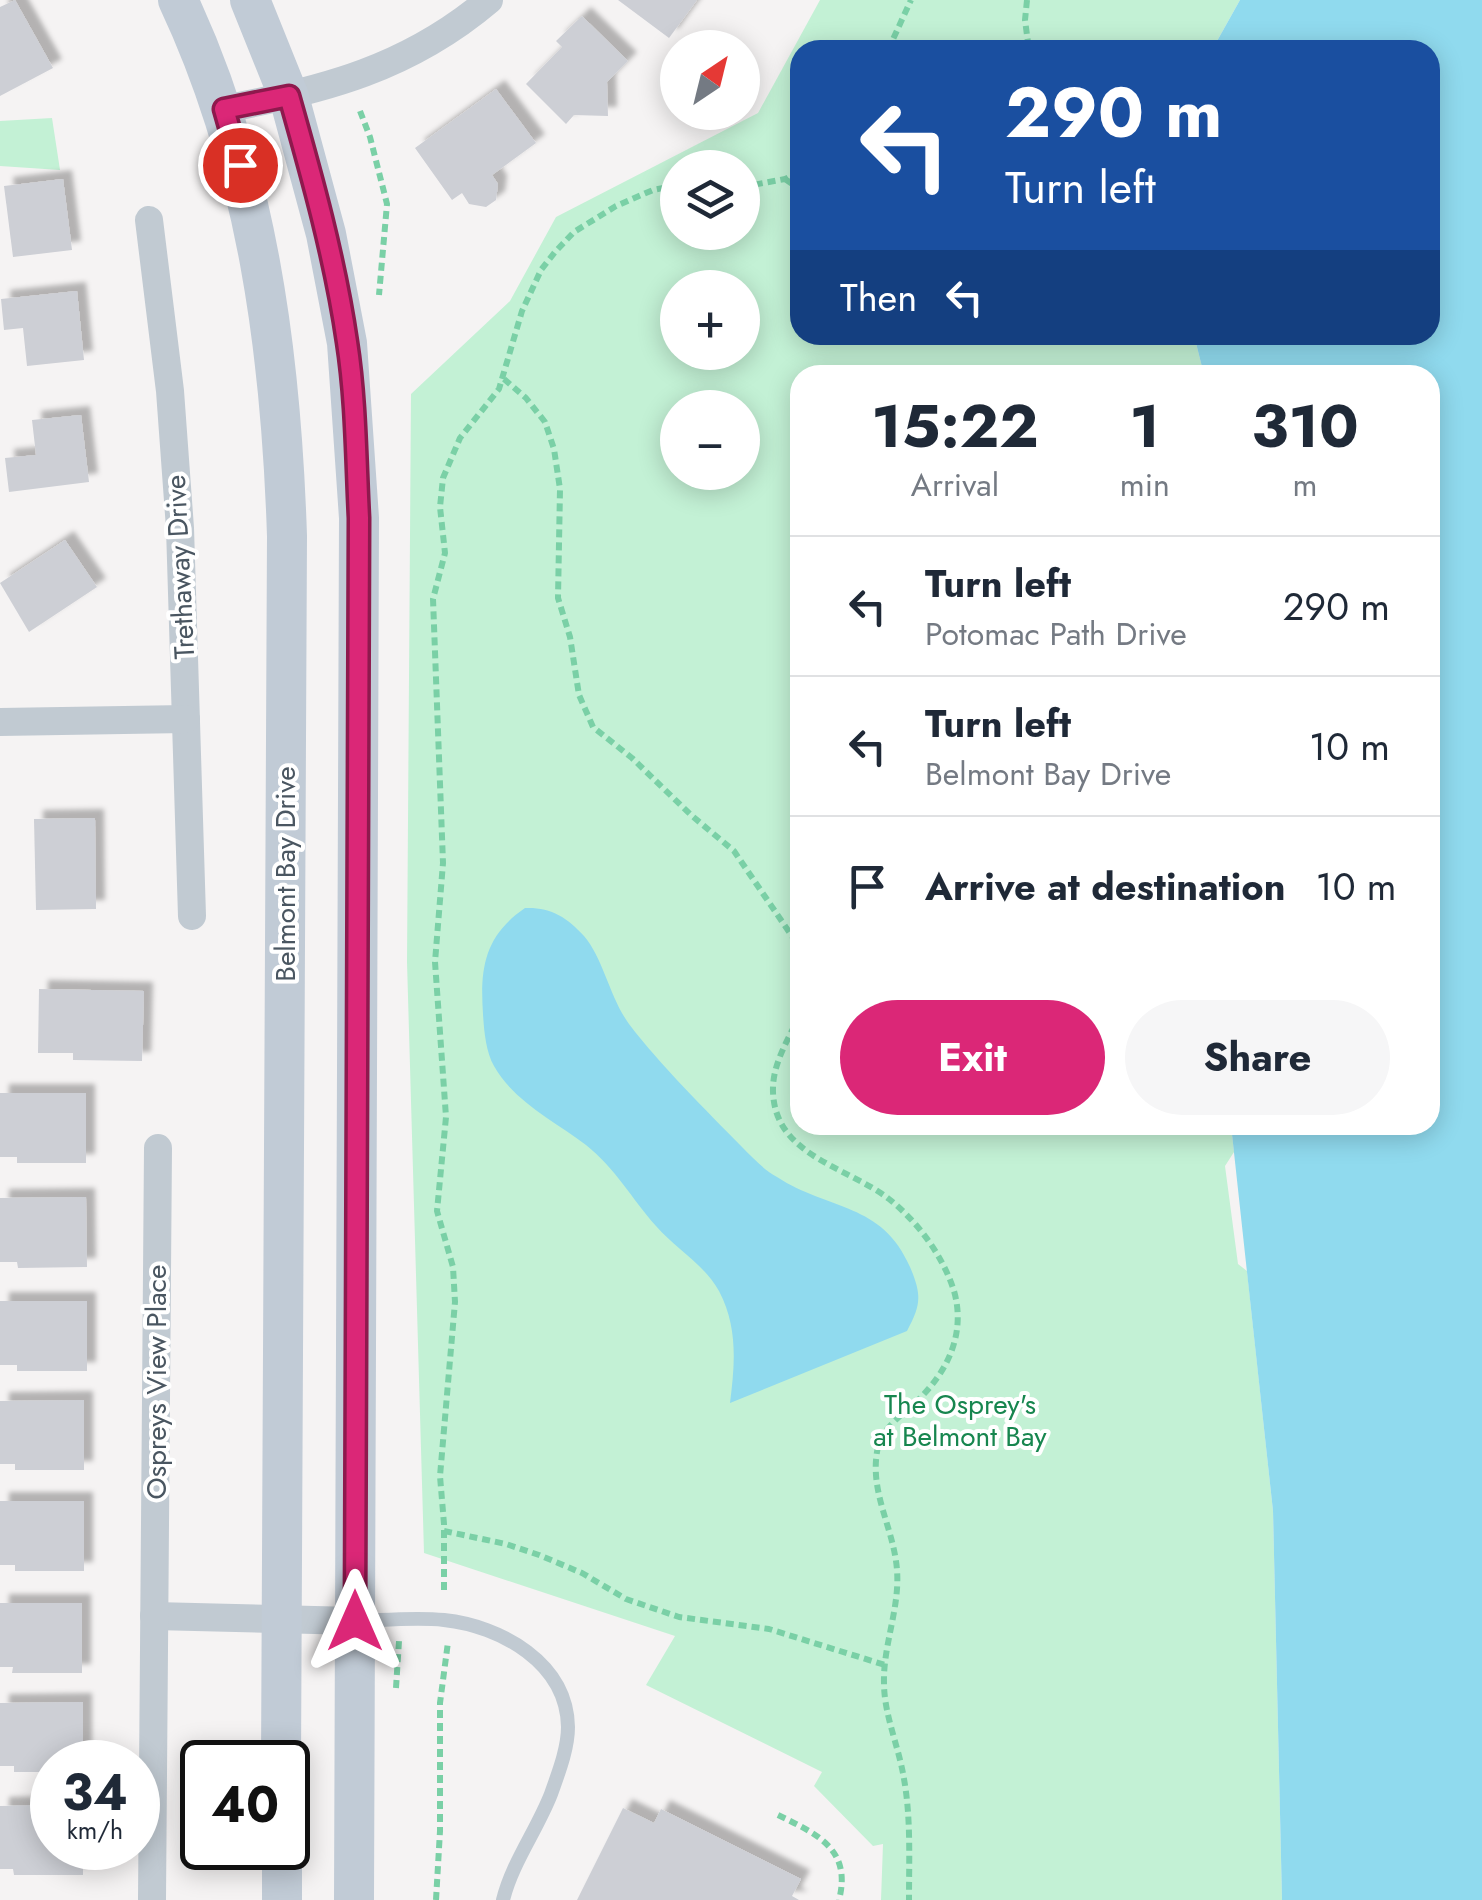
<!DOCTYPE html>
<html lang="en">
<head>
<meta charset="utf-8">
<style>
	body { margin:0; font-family:Jost,sans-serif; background:#f6f6f7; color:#1f2937; height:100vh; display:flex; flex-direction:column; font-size:38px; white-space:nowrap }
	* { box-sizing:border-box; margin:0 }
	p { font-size:32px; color:#747a83 }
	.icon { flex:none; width:55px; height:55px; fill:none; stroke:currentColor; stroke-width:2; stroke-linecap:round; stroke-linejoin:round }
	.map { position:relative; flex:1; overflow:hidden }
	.drawer { position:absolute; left:790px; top:365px; width:650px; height:770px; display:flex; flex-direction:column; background:#fff; border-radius:30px; box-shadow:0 5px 25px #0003 }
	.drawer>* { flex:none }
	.guide { position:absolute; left:790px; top:40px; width:650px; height:305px; border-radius:30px; box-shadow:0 5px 25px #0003; background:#1a4fa0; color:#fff; overflow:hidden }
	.needle { width:65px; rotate:35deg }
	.controls { position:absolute; left:660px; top:30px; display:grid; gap:20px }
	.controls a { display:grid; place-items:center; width:100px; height:100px; border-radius:50%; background:#fff; box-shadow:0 5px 25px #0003; font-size:50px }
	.speed { position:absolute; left:30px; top:1740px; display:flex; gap:20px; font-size:50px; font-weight:700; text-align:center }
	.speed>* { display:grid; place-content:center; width:130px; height:130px; border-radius:50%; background:#fff; box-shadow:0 5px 25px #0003; line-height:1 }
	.speed small { font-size:25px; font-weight:400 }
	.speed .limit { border:5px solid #111; border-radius:15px; background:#fff; color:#111 }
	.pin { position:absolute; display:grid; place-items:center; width:85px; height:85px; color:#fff; margin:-42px; border:5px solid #fff; border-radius:50%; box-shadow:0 2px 10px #0007 }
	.me { position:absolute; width:110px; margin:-55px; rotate:0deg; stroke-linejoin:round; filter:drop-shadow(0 0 8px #0008) }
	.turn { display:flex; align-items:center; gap:35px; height:210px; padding:0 50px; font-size:45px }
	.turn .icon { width:130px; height:130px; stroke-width:2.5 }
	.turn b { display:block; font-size:70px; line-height:85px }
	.then { display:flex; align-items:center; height:95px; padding:0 50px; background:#0003; gap:20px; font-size:38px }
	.eta { display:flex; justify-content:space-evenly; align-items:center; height:170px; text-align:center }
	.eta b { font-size:60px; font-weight:700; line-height:70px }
	.primary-button { display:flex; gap:20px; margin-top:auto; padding:20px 50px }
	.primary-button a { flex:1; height:115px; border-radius:60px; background:#db2777; color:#fff; font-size:40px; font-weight:700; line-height:115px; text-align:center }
	.primary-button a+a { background:#f6f6f7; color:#1f2937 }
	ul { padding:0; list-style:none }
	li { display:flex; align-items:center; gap:30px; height:140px; padding:0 50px; border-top:2px solid #e0e1e3 }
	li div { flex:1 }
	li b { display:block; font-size:38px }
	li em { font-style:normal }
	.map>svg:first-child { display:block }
</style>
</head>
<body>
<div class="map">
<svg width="1482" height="1900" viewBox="0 0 1482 1900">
	<defs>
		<filter id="shadow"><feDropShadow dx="9" dy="-9" stdDeviation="2.5" flood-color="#0004"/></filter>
	</defs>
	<rect width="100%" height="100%" fill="#f5f3f3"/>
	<g fill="#c3f1d5" fill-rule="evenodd">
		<path d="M820,0h420l-28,50h-412v285h394l10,40h-404v750h431l3,27 -9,14 13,98 9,7 26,240 9,389h-401l2,-56 -10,2 -59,-60 8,-14 -176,-87 29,-49 -251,-83 -17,-591 4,-568 99,-93 46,-84 202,-104zM678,168h64v64h-64zM678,288h64v64h-64zM678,408h64v64h-64z"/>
		<polygon points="52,118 60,170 0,166 0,121"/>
	</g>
	<g fill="#90daee">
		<polygon points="1240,0 1482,0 1482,1900 1282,1900 1273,1511 1231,1125 1430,1125 1430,375 1204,375 1194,335 1430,335 1430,50 1212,50"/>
		<path d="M525,908c25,-1 42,9 59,28 19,22 26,62 45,88 32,42 76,85 113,123 11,11 22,23 35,30 52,34 105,25 133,90 12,28 11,38 -3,64l-177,72c5,-39 8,-76 -11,-112 -16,-28 -43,-42 -63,-65 -24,-27 -41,-58 -70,-81 -31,-24 -72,-43 -92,-79 -8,-14 -10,-35 -11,-52 -3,-45 1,-78 42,-106z"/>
	</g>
	<g fill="#cdcfd5" filter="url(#shadow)">
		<polygon points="15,0 53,68 0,96 0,7"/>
		<polygon points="618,0 697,0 669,38"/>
		<polygon points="582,16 628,61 607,82 608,116 574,115 566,124 526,84 562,47 556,41"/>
		<polygon points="496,89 536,143 492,175 498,184 496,200 486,207 469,204 462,193 452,200 415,148"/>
		<polygon points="63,179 72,250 13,257 4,186"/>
		<polygon points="77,291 84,360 27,366 23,328 4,330 1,299"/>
		<polygon points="81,415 89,482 9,492 5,458 36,455 32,420"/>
		<polygon points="65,540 97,587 29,632 0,583"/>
		<polygon points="95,818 96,909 36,910 34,819"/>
		<polygon points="39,989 144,991 142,1061 73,1060 73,1053 38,1053"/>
		<polygon points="0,1093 86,1093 86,1163 17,1163 17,1157 0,1157"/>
		<polygon points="86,1197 87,1267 18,1268 17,1262 0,1262 0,1198"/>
		<polygon points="0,1301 87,1301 87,1371 17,1371 17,1365 0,1365"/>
		<polygon points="84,1400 84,1470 15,1470 15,1464 0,1464 0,1401"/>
		<polygon points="0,1501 84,1501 84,1571 15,1571 15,1565 0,1565"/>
		<polygon points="0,1603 82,1603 82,1673 12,1673 13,1667 0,1667"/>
		<polygon points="83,1702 83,1762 52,1762 52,1772 14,1772 14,1766 0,1766 0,1703"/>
		<polygon points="52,1805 52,1848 83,1848 83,1875 14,1875 13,1869 0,1869 0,1806"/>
		<polygon points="623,1808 654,1823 661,1809 801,1879 792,1896 799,1900 577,1900"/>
	</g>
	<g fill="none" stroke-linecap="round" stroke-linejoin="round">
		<g stroke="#7ad0a6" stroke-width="6" stroke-dasharray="8 5" stroke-linecap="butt">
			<polyline points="1027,0 1025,20 1029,50"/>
			<polyline points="888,50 911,0"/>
			<polyline points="360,111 370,137 387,204 379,295"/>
			<path d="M785,179l13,9c4,21 -4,42 2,63"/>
			<polyline points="742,187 785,179 800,172"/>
			<polyline points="504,379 526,398 545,422 554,449 560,489 558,598 570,637 579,695 593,727 632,758 691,815 734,851 800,948"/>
			<path d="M800,1014c-11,25 -28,49 -27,78 2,64 75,75 116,107 29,23 54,57 65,92 12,42 -6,80 -36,109 -16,16 -37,27 -41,52 -7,42 17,77 20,118 3,38 -14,75 -13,113 0,32 15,64 20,96 7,39 5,81 5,121"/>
			<polyline points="444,1531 506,1544 539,1555 582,1573 626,1599 679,1617 769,1629 885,1665"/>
			<polyline points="444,1590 444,1524 440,1476 455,1302 453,1267 437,1211 446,1117 435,962 443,863 433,599 445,553 440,507 443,478 460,438 499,389 522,311 541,270 555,252 574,232 616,206 653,190 678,185"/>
			<polyline points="396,1688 399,1641"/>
			<path d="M778,1815c39,19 74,34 61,85"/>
			<polyline points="436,1900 440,1831 440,1703 448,1642"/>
		</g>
		<path stroke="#c1cad2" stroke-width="14" d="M359,1621c28,-1 57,-4 85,-1 57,6 123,43 124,107 0,22 -10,47 -17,67 -14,36 -39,69 -48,106"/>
		<g stroke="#c1cad2" stroke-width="28">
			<path d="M224,109c100,-19 185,-41 265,-109"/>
			<polyline points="149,220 170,391 180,528 192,916"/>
			<polyline points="0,722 186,719"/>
			<polyline points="154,1616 355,1621"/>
			<polyline points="152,1900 158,1148"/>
		</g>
		<g stroke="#c1cbd6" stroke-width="40">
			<path d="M178,0c79,168 103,352 109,536l-6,1226"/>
			<polyline points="250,0 289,97 326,234 347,343 359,518 354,1900"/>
			<polyline points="282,1848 282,1900"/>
		</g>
	</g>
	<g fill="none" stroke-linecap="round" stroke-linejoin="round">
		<defs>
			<path id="route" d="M240,165l-16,-56 65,-13c23,81 46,163 58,246 9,58 9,118 12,176l-4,1103"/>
		</defs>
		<use href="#route" stroke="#8e194d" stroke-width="25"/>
		<use href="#route" stroke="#db2777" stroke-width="18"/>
	</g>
	<g text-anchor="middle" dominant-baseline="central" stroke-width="8" stroke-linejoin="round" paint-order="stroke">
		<g font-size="28" fill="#4a5661" stroke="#fff">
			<text transform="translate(180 567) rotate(-93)">Trethaway Drive</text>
			<text transform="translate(285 874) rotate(-90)">Belmont Bay Drive</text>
			<text transform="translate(156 1382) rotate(-90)">Ospreys View Place</text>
		</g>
		<g font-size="28" fill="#17864f" stroke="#fff">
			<text x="960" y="1404">The Osprey's<tspan x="960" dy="32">at Belmont Bay</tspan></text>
		</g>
	</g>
</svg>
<div class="controls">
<a><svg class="needle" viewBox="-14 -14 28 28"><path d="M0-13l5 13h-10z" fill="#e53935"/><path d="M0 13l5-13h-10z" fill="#747a83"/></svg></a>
<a><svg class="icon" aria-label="layers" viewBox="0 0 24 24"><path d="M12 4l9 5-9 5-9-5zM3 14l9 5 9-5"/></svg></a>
<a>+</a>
<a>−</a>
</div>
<div class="speed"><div>34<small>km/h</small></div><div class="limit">40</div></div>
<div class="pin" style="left:240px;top:165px;background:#d93025"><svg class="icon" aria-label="arrive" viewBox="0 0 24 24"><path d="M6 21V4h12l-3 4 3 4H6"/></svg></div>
<svg class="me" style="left:355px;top:1621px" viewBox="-20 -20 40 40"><path d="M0-17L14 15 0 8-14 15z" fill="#db2777" stroke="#fff" stroke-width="4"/></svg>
<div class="guide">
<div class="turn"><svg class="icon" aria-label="left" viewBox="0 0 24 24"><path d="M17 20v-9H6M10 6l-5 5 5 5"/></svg><div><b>290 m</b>Turn left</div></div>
<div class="then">Then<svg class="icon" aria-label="left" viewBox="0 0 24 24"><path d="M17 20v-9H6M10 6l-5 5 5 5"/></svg></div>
</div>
<section class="drawer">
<div class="eta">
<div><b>15:22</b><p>Arrival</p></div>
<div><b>1</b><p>min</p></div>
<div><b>310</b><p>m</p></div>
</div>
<ul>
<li><svg class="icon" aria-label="left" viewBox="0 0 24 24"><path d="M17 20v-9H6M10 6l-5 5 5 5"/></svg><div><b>Turn left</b><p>Potomac Path Drive</p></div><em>290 m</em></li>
<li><svg class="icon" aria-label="left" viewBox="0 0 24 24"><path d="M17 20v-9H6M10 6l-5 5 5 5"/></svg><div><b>Turn left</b><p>Belmont Bay Drive</p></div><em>10 m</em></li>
<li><svg class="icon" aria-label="arrive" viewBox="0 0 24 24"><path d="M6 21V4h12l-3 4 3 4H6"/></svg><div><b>Arrive at destination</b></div><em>10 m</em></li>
</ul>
<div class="primary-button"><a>Exit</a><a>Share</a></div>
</section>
</div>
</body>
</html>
